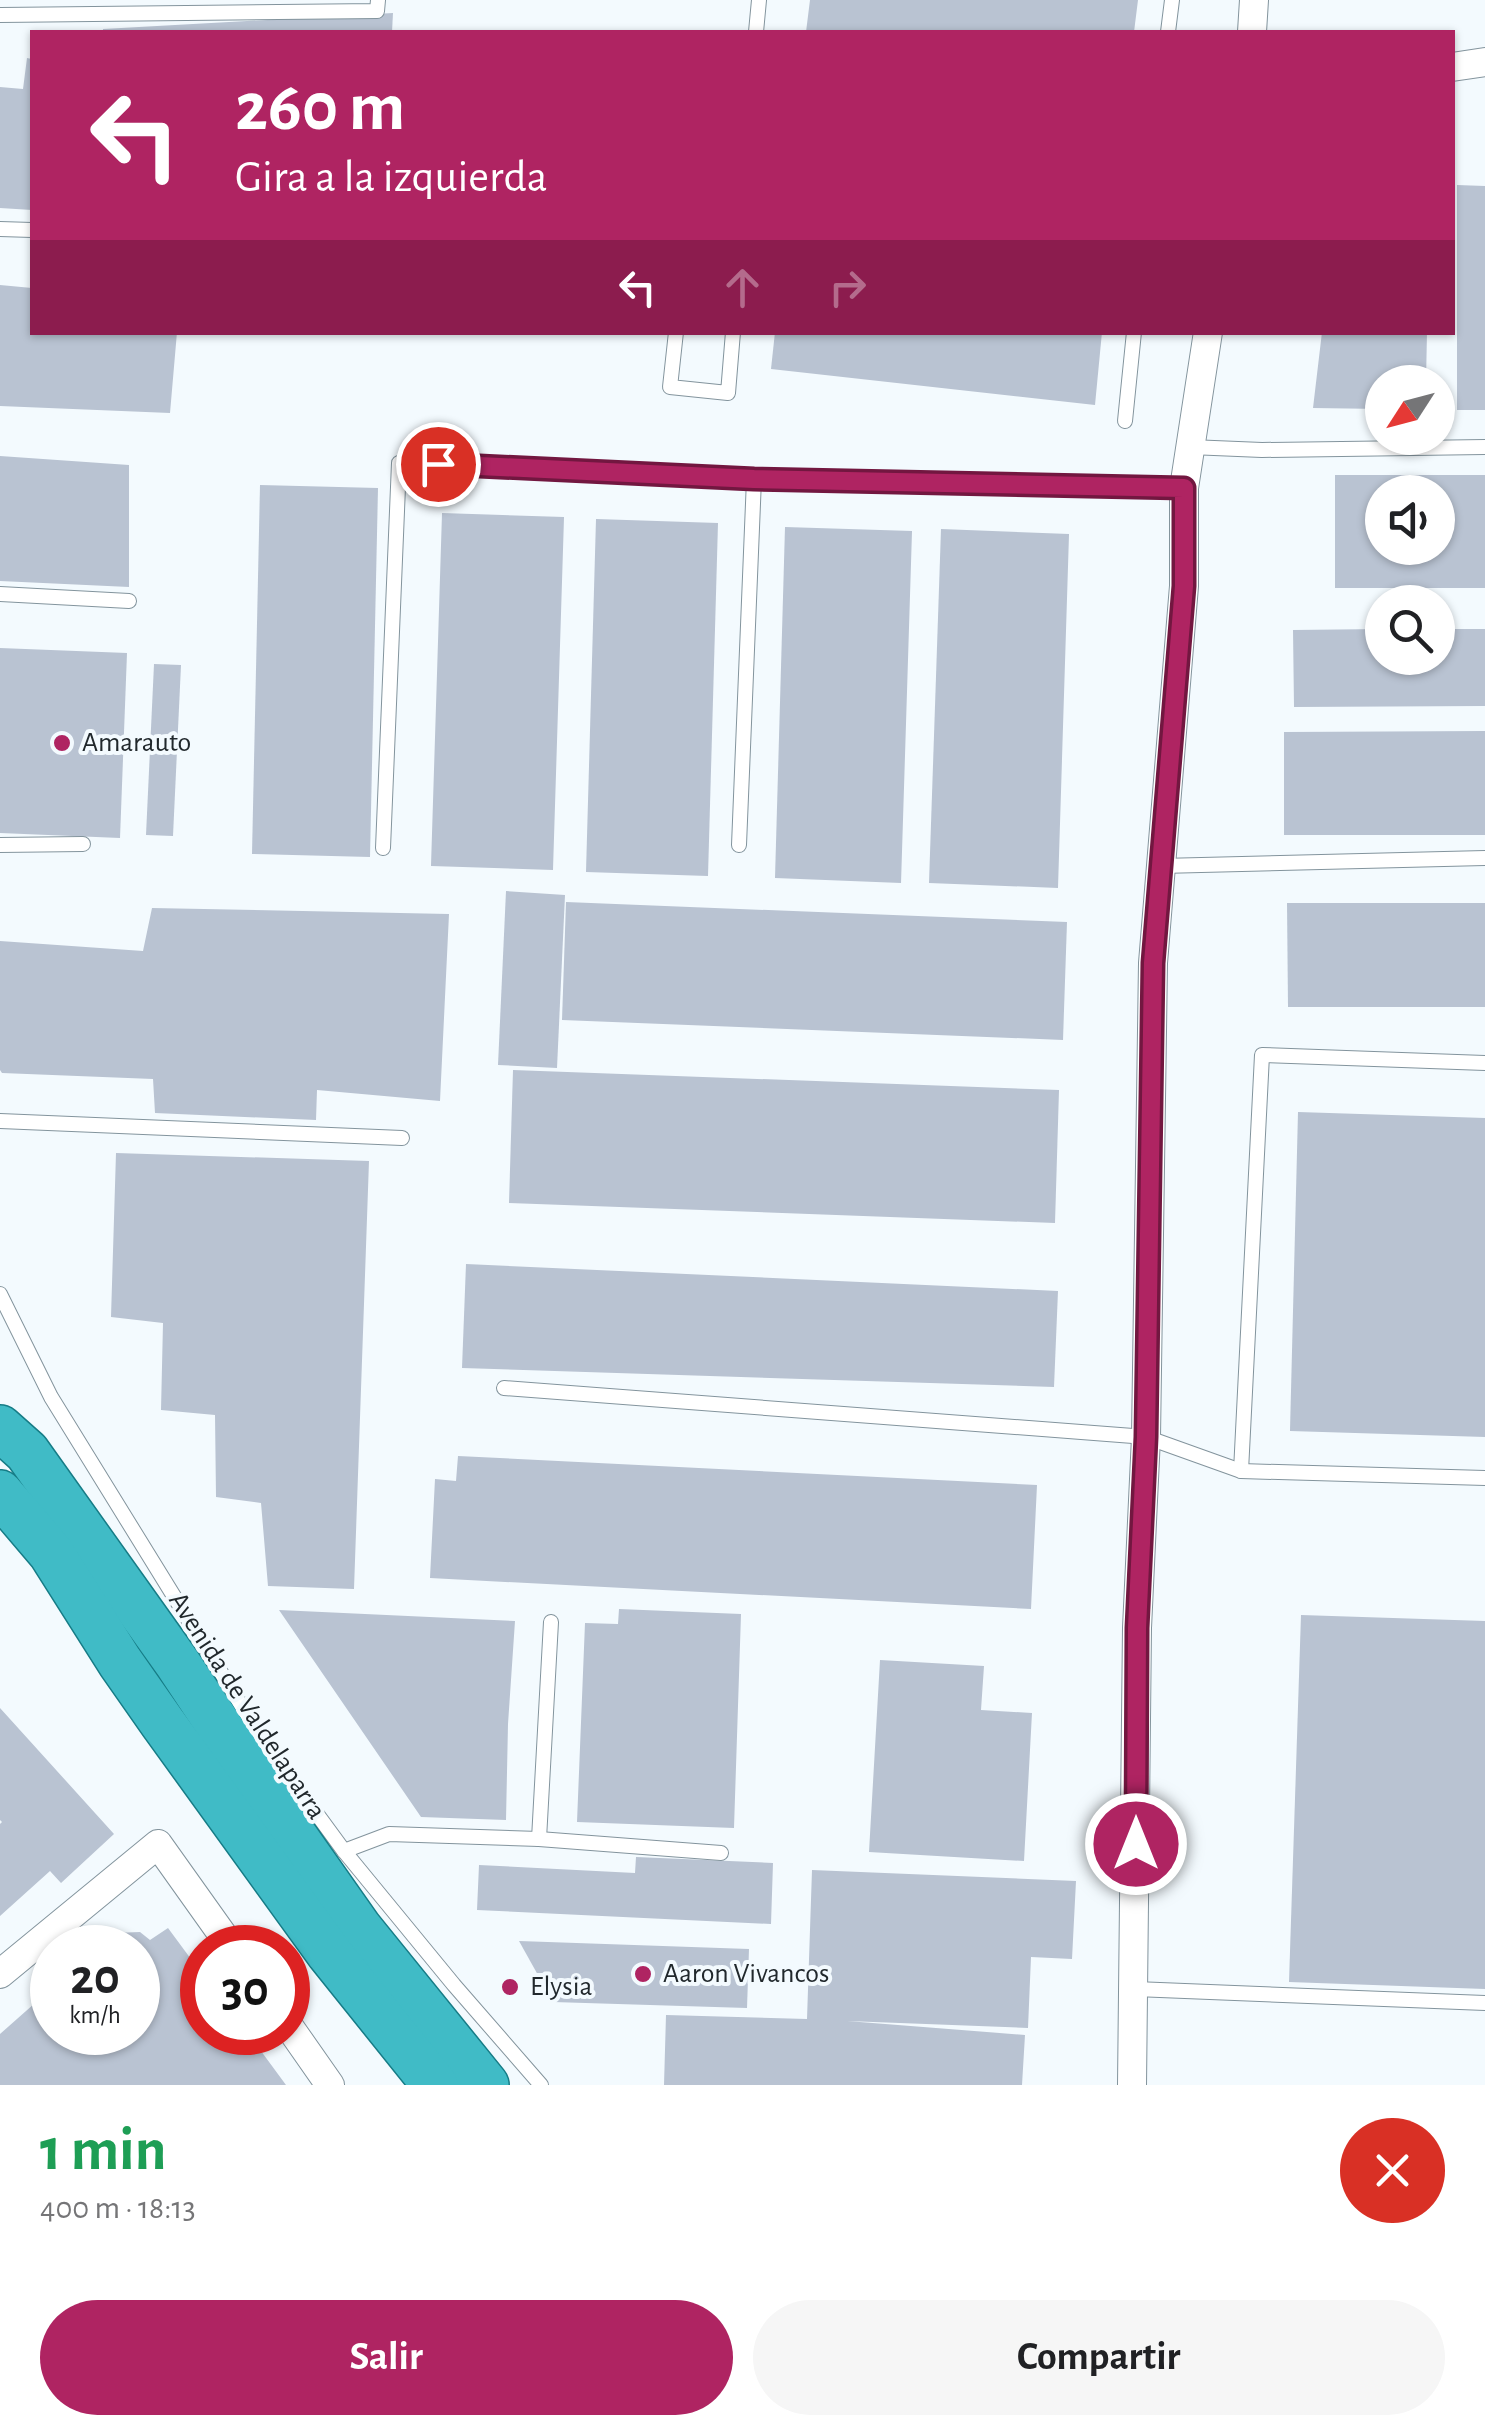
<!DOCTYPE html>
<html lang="es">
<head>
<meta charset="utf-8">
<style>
	body { margin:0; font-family:"Alegreya Sans",sans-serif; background:#f6f6f6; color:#202124; height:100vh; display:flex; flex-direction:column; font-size:38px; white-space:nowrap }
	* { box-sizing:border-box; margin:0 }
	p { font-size:32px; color:#757577 }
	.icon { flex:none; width:55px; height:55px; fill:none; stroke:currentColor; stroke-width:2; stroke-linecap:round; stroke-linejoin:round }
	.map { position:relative; height:2085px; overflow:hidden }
	.panel { display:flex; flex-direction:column; background:#fff; flex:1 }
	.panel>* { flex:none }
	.top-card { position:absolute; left:30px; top:30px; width:1425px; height:305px; border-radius:0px; box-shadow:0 2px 8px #0004; background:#af2462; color:#fff; overflow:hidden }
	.needle { width:65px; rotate:234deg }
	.buttons { position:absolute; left:1365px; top:365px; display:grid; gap:20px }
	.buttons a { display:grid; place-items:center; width:90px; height:90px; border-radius:50%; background:#fff; box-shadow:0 2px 8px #0004; font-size:50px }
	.speed { position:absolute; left:30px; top:1925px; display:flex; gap:20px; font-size:50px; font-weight:700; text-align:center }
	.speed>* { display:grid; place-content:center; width:130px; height:130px; border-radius:50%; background:#fff; box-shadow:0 2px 8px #0004; line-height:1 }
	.speed small { font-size:25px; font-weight:400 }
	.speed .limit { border:15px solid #d22; background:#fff; color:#111 }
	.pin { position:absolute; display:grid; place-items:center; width:85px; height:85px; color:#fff; margin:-42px; border:5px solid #fff; border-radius:50%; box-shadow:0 2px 10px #0007 }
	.me { position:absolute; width:110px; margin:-55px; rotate:0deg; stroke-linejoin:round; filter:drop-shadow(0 0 8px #0008) }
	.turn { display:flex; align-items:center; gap:35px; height:210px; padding:0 40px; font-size:45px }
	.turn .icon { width:130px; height:130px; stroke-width:2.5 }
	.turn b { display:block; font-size:70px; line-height:85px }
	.lanes { display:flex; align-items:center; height:95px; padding:0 40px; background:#0003; justify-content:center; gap:50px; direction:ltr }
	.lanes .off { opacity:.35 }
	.round { display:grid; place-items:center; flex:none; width:105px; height:105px; border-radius:52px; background:#f6f6f6 }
	.headline { display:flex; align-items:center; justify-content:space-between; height:170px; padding:0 40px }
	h1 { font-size:60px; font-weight:700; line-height:75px; color:#1e9e55 }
	.cta { display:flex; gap:20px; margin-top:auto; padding:20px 40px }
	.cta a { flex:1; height:115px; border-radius:60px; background:#af2462; color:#fff; font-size:40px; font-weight:700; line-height:115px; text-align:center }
	.cta a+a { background:#f6f6f6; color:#202124 }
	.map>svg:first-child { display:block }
</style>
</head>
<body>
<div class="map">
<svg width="1485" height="2085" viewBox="0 0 1485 2085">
	<rect width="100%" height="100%" fill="#f3fafe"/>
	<g fill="#b9c3d2" fill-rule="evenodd">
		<polygon points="810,0 1138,0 1134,32 806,32"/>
		<polygon points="393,13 392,32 103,32 103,29"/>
		<polygon points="27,58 32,59 32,210 0,208 0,87 23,89"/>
		<polygon points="1457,185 1485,186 1485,410 1457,410"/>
		<polygon points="0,285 32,288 32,332 177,332 170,413 0,406"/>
		<polygon points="775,332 1102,332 1095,405 771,369"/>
		<polygon points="1322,332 1427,332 1426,382 1382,382 1382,409 1313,408"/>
		<polygon points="0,456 129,465 129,587 0,581"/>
		<path d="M1335,475h150v113h-150zM1382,492h56v56h-56z"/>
		<polygon points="260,485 378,488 370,857 252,854"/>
		<polygon points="442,513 564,517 553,870 431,866"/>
		<polygon points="596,519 718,523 708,876 586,872"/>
		<polygon points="785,527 912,531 901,883 775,878"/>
		<polygon points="941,529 1069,534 1058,888 929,883"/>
		<polygon points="1382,629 1382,658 1438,658 1438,629 1485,629 1485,706 1294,707 1293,630"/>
		<polygon points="0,648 127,653 120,838 0,833"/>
		<polygon points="154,664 181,665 173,836 146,835"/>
		<polygon points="1485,731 1485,835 1284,835 1284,732"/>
		<polygon points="506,891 565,895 557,1068 498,1065"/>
		<polygon points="566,902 1067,922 1063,1040 562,1020"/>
		<polygon points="1287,903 1485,903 1485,1007 1288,1007"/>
		<polygon points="152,908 449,914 440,1101 317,1090 316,1120 155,1113 153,1079 2,1073 0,1070 0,941 143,951"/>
		<polygon points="513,1070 1059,1090 1055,1223 509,1203"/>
		<polygon points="1298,1112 1485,1118 1485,1437 1290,1431"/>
		<polygon points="116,1153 369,1161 354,1589 268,1586 261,1503 216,1497 215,1415 161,1410 163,1323 111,1317"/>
		<polygon points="466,1264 1058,1291 1054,1387 462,1368"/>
		<polygon points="458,1456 1037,1485 1031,1609 430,1578 435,1479 456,1481"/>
		<polygon points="619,1609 741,1614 734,1828 577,1822 585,1623 618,1624"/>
		<polygon points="279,1610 515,1621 508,1724 506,1820 421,1817"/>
		<polygon points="1301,1615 1485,1621 1485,1989 1289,1982"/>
		<polygon points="880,1660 984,1666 981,1710 1032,1713 1024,1861 869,1852"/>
		<polygon points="0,1708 114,1834 61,1883 50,1871 0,1916 0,1824 2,1822 0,1820"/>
		<polygon points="636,1857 773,1863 771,1924 477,1910 479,1865 635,1873"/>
		<polygon points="812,1870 1076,1881 1072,1959 1031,1957 1028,2028 847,2021 1025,2035 1022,2085 664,2085 666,2015 807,2019"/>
		<polygon points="168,1928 202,1974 202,2032 247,2032 286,2085 0,2085 0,2034 52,1988 52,2032 138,2032 138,1948 98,1948 114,1933 140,1932 150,1940"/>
		<polygon points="519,1941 749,1949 747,2008 553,2002"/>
	</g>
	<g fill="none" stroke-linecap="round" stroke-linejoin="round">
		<defs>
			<g id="service">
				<polyline points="0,15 377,11 378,0"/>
				<polyline points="756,32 759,0"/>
				<polyline points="1168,32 1172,0"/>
				<polyline points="0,229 32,230"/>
				<polyline points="676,332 670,387 728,393 733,332"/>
				<polyline points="1125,421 1134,332"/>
				<polyline points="1190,447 1262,450 1485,447"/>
				<polyline points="0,594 129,601"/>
				<polyline points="0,845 83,844"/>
				<polyline points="739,845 754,479"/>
				<polyline points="383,848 399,463 754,479 1184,488"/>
				<polyline points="1161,866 1485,858"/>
				<polyline points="0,1121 402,1138"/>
				<polyline points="0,1294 51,1397 262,1739 344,1851 454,1985 541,2085"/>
				<polyline points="504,1388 1146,1437 1241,1471 1485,1478"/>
				<polyline points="1241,1471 1262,1055 1485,1063"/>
				<polyline points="539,1839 551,1622"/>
				<polyline points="344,1851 389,1834 539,1839 721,1853"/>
				<polyline points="1135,1989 1485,2003"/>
			</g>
			<g id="minor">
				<polyline points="1252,32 1254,0"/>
				<polyline points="1452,67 1485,62"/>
				<polyline points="0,1974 158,1844 232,1948"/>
				<polyline points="288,2025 330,2085"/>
				<polyline points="1132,2085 1137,1628 1146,1437 1153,963 1184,586 1184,488 1208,332"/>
			</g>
			<g id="trunk">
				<polyline points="0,1428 27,1452 178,1664 257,1783 359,1928 486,2085"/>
				<polyline points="0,1493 51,1553 120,1662 162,1722 329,1953 435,2085"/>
			</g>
		</defs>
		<use href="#service" stroke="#83949d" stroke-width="16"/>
		<use href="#minor" stroke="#83949d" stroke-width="30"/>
		<use href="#trunk" stroke="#167c86" stroke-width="48"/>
		<use href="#service" stroke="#fff" stroke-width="14"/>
		<use href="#minor" stroke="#fff" stroke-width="28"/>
		<use href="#trunk" stroke="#40bbc6" stroke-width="45"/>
	</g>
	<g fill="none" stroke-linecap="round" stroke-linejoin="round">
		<defs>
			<polyline id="route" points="438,464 754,479 1184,488 1184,586 1153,963 1146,1437 1137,1628 1136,1844"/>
		</defs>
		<use href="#route" stroke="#721740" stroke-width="25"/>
		<use href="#route" stroke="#af2462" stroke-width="18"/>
	</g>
	<g fill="#af2462" stroke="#f3fafe" stroke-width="4">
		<circle cx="62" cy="743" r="10"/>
		<circle cx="643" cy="1974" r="10"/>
		<circle cx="510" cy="1987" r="10"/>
	</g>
	<g text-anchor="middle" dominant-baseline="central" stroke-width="8" stroke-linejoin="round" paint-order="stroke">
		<g font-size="28" fill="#21282c" stroke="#f3fafe" text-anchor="start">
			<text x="82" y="743">Amarauto</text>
			<text x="663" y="1974">Aaron Vivancos</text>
			<text x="530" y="1987">Elysia</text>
		</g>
		<g font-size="28" fill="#21282c" stroke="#f3fafe">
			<text transform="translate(247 1706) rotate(57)">Avenida de Valdelaparra</text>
		</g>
	</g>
</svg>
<div class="buttons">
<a><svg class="needle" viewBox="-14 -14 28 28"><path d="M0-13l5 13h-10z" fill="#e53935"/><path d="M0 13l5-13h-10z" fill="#757577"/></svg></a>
<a><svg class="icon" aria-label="sound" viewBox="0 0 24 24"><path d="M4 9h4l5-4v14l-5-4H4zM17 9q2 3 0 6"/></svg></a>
<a><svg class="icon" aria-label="search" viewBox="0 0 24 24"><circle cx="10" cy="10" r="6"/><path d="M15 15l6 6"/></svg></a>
</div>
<div class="speed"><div>20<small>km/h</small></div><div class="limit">30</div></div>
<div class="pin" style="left:438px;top:464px;background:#d93025"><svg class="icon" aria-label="arrive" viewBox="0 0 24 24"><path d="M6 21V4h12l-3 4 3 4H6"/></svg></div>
<svg class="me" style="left:1136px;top:1844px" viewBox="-20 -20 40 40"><circle r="17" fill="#af2462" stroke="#fff" stroke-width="3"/><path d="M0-11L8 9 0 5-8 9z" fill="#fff"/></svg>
<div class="top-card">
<div class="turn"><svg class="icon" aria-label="left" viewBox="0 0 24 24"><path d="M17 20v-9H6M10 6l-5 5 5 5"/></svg><div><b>260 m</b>Gira a la izquierda</div></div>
<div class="lanes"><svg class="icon" aria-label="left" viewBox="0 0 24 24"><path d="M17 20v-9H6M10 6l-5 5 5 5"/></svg><svg class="icon off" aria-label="ahead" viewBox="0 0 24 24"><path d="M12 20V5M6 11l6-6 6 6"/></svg><svg class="icon off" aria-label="right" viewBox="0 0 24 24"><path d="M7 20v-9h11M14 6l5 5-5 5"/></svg></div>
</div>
</div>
<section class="panel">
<div class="headline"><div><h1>1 min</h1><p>400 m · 18:13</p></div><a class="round" style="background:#d93025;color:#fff"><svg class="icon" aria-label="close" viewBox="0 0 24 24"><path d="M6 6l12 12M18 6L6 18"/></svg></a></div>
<div class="cta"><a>Salir</a><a>Compartir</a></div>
</section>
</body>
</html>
